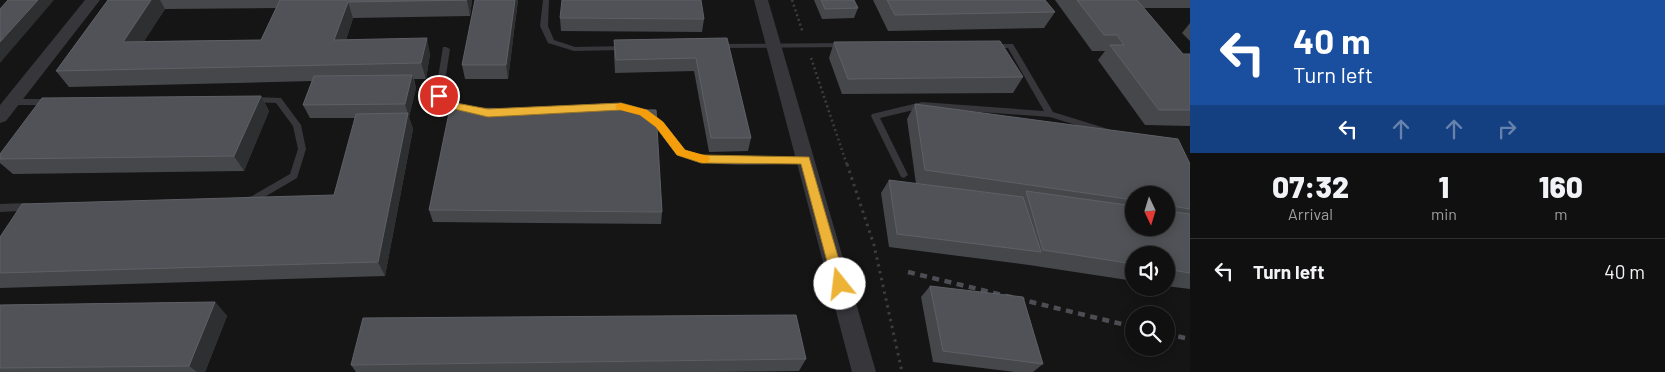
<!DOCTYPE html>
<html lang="en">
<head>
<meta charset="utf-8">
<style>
	body { margin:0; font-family:Barlow,sans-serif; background:#191919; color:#f1f3f6; height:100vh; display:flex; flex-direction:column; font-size:19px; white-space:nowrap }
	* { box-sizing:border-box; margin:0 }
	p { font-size:16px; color:#9c9d9f }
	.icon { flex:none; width:28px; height:28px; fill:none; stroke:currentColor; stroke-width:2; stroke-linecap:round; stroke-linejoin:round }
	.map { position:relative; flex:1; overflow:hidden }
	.sheet { display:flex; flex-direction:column; background:#101010; width:475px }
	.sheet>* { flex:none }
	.banner { background:#1a4fa0; color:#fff; overflow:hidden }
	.needle { width:32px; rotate:176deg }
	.fabs { position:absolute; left:1125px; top:186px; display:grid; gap:10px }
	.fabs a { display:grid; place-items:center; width:50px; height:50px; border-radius:50%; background:#101010; box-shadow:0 2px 12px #0003,0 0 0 1px #303030; font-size:25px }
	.pin { position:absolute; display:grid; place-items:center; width:42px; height:42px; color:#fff; margin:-21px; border:2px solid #fff; border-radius:50%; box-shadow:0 1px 5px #0007 }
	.me { position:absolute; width:55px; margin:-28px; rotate:344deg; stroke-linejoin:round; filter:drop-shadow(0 0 4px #0008) }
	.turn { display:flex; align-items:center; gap:18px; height:105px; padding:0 20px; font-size:22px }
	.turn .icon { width:65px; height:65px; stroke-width:2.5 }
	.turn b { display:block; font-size:35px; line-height:42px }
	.lanes { display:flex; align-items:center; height:48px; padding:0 20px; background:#0003; justify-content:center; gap:25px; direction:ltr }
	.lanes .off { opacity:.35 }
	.eta { display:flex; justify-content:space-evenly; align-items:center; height:85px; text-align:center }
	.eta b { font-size:30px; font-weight:800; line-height:35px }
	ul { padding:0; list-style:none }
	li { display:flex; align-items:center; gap:15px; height:65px; padding:0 20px; border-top:1px solid #303030 }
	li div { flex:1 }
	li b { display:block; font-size:19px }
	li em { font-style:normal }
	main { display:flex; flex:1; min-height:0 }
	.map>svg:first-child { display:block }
</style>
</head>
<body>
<main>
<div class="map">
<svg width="1190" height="372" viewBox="0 0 1190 372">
	<rect width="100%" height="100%" fill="#151516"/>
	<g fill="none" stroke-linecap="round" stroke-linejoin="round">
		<g stroke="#3c3d42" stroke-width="2.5" stroke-dasharray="2 3" stroke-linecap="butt">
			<polyline points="792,0 803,33"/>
			<polyline points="811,58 847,165"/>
		</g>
		<polyline stroke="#3c3d42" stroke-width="3" stroke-dasharray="2.5 4.5" stroke-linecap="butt" points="847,164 874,245 902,372"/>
		<g fill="#36363b" fill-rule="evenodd">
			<polygon points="543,0 549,0 548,26 554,40 575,47 624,46 628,48 624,50 574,51 548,43 540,26"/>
			<polygon points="844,43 848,45 847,47 717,48 713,46 717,44"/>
			<polygon points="989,44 1013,44 1053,112 1108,129 1109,131 1108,133 1105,134 1050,117 922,108 880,118 908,175 904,178 901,177 871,116 872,114 922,102 1044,111 1008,48 992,48 988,46"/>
			<polygon points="443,47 446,47 450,49 443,95 455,104 481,109 482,111 481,113 478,114 450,108 435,96"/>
			<polygon points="252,97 281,98 301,125 306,149 297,178 256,202 243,202 242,200 243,198 252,196 290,174 298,149 293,126 276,103 249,102 248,100 249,98"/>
			<polygon points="12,99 49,99 53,102 49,105 12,105 8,102"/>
			<path d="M608,103c21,2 45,6 59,24 6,8 10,19 19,24 27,12 88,6 119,6l4,3 -4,3c-36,1 -92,7 -125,-8 -11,-6 -15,-21 -24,-29 -29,-25 -71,-16 -106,-13l-4,-3 4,-3z"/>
			<polygon points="26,203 29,204 30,207 27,213 24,214 20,211 0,212 0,204"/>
		</g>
		<g fill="#36363b" fill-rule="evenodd">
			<polygon points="85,0 100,0 6,121 0,123 0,105"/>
			<polygon points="754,0 768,0 876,372 852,372"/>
		</g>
		<g stroke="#4d4e54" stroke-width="4.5" stroke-dasharray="7 5.5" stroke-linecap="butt">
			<polyline points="908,272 1134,327"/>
			<polyline points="1166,334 1190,339"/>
		</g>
	</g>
	<g fill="#46474b" fill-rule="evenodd">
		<path d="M108,0h364l-2,16 -117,2 -7,22 84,14 -4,25h-12l2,9 -7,29 4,12 -28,147 -385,12v-51l334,-42 22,-77h-46l-7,-13 9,-24 -243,6 -13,-16zM276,8l-15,32 -117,1 21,-32z"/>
		<polygon points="518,0 508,79 465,79 462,65"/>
		<polygon points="814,0 854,0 858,8 854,18 822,19"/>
		<polygon points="873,0 1045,0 1055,12 1044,28 888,31"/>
		<polygon points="1055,0 1190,0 1190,8 1144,8 1183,54 1190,54 1190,126 1145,125 1098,60 1105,51 1092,51"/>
		<polygon points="560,18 704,19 702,32 561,31"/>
		<polygon points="1190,23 1190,41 1182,33"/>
		<polygon points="727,38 751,138 748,151 709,152 694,71 615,73 614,53 614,40"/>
		<polygon points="834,42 1023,77 1013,93 842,94 829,58"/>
		<polygon points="261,96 269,111 244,171 13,174 0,163 0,154"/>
		<path d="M915,104l263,35 12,25v125l-24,-3v-31h-32v26l-105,-16 -140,-18 -8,-54 8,-13 27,4 -9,-65zM1134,195h32v33h-32z"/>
		<polygon points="429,210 662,212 661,224 433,222"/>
		<polygon points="930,286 1043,364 1033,372 1015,372 933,362 921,297"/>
		<polygon points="215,302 227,316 205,372 0,372 0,305"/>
		<polygon points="806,359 799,371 711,372 356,372 351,365"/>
	</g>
	<g fill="#2e2f31">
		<polygon points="38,0 54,0 0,63 0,42"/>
		<polygon points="151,0 160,0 165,9 134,57 123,42"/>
		<polygon points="467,0 472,0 470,16"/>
		<polygon points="515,0 518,0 508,79 506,65"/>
		<polygon points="348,2 353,18 341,56 334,40"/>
		<polygon points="427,38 430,54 426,79 421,63"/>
		<polygon points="412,75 416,88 409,117 413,129 385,276 378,262 408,114 405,104"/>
		<polygon points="261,96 269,111 244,171 234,156"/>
		<polygon points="215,302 227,316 205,372 197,372 189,366"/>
	</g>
	<g fill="#515257" stroke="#5e6066">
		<polygon points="8,0 38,0 0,42 0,9"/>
		<polygon points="108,0 151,0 123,42 261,40 280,0 467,0 348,2 334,40 427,38 421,63 56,71"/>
		<polygon points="475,0 515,0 506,65 462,65"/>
		<polygon points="562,0 701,0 704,19 560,18"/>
		<polygon points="821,0 854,0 858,8 825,9"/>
		<polygon points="887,0 1045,0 1055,12 895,15"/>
		<polygon points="1077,0 1137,0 1183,54 1190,54 1190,110 1159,110 1110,45 1124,45 1117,35 1104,35"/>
		<polygon points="727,38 751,138 711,138 696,58 616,60 614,40"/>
		<polygon points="1000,41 1023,77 848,79 834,42"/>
		<polygon points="412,75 405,104 303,105 314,76"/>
		<polygon points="261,96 234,156 0,159 0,154 42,98"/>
		<polygon points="915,104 1178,139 1190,164 1190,209 1166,205 1166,195 1134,195 1134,200 925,170"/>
		<polygon points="450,108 656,110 662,212 429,210"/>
		<polygon points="408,113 378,262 0,273 0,237 22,204 334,195 356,114"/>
		<polygon points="889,180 1023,197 1041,252 897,234"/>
		<polygon points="1026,191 1134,206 1134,228 1166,228 1166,211 1190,214 1190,273 1166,269 1166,255 1134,255 1134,264 1043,250"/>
		<polygon points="930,286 1023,297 1043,364 943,351"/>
		<polygon points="215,302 189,366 0,368 0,305"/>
		<polygon points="796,315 806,359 351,365 363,318"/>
	</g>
	<polygon fill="#ecb337" stroke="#997424" points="439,93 456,103 488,109 621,103 647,110 663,122 685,150 701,155 809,157 846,284 844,287 840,289 835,287 833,284 801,164 701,163 677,155 656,127 640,115 621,110 488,117 450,108 435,98 434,96"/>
	<polygon fill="#f59e0b" points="620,103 647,110 663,122 685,150 708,156 710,159 708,162 704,163 677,155 656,127 640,115 617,109 615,106"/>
</svg>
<div class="fabs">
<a><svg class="needle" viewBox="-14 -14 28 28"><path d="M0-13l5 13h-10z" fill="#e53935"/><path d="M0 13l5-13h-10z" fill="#9c9d9f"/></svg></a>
<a><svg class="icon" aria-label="sound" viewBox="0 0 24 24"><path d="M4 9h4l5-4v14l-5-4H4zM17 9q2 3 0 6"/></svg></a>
<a><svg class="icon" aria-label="search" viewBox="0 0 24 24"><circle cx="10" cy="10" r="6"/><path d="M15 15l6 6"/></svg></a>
</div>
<div class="pin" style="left:439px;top:96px;background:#d93025"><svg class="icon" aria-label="arrive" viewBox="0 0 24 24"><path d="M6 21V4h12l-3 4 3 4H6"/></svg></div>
<svg class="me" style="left:840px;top:284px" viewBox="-20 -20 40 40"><circle r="19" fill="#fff"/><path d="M0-13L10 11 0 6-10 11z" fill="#ecb337"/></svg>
</div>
<section class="sheet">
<div class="banner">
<div class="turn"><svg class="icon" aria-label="left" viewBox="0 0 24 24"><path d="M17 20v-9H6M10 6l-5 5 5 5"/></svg><div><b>40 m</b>Turn left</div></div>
<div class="lanes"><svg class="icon" aria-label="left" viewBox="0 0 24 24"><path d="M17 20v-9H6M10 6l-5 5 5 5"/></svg><svg class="icon off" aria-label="ahead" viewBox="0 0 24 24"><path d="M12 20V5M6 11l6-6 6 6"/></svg><svg class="icon off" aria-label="ahead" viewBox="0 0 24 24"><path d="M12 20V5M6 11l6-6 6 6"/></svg><svg class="icon off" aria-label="right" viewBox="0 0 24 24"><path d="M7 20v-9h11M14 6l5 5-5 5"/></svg></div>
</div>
<div class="eta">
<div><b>07:32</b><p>Arrival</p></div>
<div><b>1</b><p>min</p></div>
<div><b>160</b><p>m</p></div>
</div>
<ul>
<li><svg class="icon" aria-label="left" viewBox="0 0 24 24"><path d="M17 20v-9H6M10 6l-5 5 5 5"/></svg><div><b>Turn left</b></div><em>40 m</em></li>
</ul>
</section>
</main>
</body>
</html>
